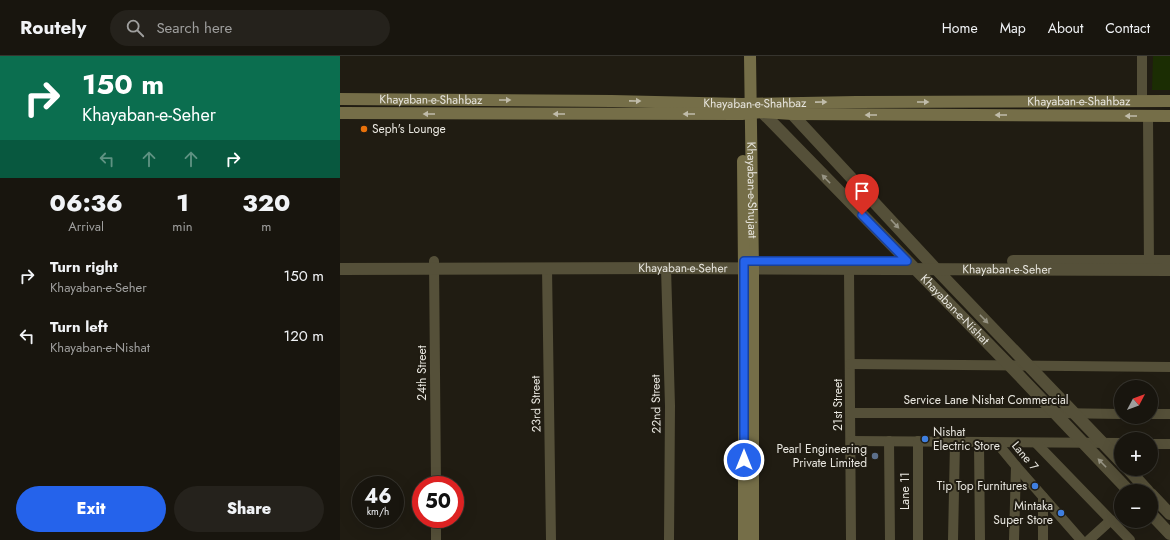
<!DOCTYPE html>
<html lang="en">
<head>
<meta charset="utf-8">
<style>
	body { margin:0; font-family:Jost,sans-serif; background:#25221c; color:#f1f3f6; height:100vh; display:flex; flex-direction:column; font-size:15px; white-space:nowrap }
	* { box-sizing:border-box; margin:0 }
	p { font-size:13px; color:#9f9f9e }
	.icon { flex:none; width:22px; height:22px; fill:none; stroke:currentColor; stroke-width:2; stroke-linecap:round; stroke-linejoin:round }
	.map { position:relative; flex:1; overflow:hidden }
	.panel { display:flex; flex-direction:column; background:#18150e; width:340px }
	.panel>* { flex:none }
	.guide { background:#0b6e4f; color:#fff; overflow:hidden }
	.needle { width:26px; rotate:49deg }
	.buttons { position:absolute; left:774px; top:324px; display:grid; gap:8px }
	.buttons a { display:grid; place-items:center; width:44px; height:44px; border-radius:50%; background:#18150e; box-shadow:0 4px 16px #0002,0 0 0 1px #36342e; font-size:20px }
	.speed { position:absolute; left:12px; top:420px; display:flex; gap:8px; font-size:20px; font-weight:700; text-align:center }
	.speed>* { display:grid; place-content:center; width:52px; height:52px; border-radius:50%; background:#18150e; box-shadow:0 4px 16px #0002,0 0 0 1px #36342e; line-height:1 }
	.speed small { font-size:10px; font-weight:400 }
	.speed .limit { border:6px solid #d22; background:#fff; color:#111 }
	.pin { position:absolute; display:grid; place-items:center; width:34px; height:34px; color:#fff; margin:-41px -17px; border-radius:50% 50% 50% 0; rotate:-45deg; box-shadow:0 0 4px #0007 }
	.pin .icon { rotate:45deg }
	.me { position:absolute; width:44px; margin:-22px; rotate:0deg; stroke-linejoin:round; filter:drop-shadow(0 0 3px #0008) }
	.turn { display:flex; align-items:center; gap:14px; height:84px; padding:0 16px; font-size:18px }
	.turn .icon { width:52px; height:52px; stroke-width:2.5 }
	.turn b { display:block; font-size:28px; line-height:34px }
	.lanes { display:flex; align-items:center; height:38px; padding:0 16px; background:#0003; justify-content:center; gap:20px; direction:ltr }
	.lanes .off { opacity:.35 }
	.eta { display:flex; justify-content:space-evenly; align-items:center; height:68px; text-align:center }
	.eta b { font-size:24px; font-weight:800; line-height:28px }
	.cta { display:flex; gap:8px; margin-top:auto; padding:8px 16px }
	.cta a { flex:1; height:46px; border-radius:24px; background:#2563eb; color:#fff; font-size:16px; font-weight:800; line-height:46px; text-align:center }
	.cta a+a { background:#25221c; color:#f1f3f6 }
	ul { padding:0; list-style:none }
	li { display:flex; align-items:center; gap:12px; height:60px; padding:0 16px }
	li div { flex:1 }
	li b { display:block; font-size:15px }
	li em { font-style:normal }
	header { display:flex; align-items:center; gap:24px; box-sizing:border-box; height:56px; padding:0 20px; background:#18150e; border-bottom:1px solid #36342e }
	header strong { font-size:19px }
	nav { display:flex; gap:22px; margin-inline-start:auto; font-size:14px }
	.search { width:280px; height:36px; background:#25221c; display:flex; align-items:center; gap:10px; box-sizing:border-box; padding:0 14px; border-radius:22px; color:#9f9f9e; font-size:15px }
	main { display:flex; flex:1; min-height:0 }
	.map>svg:first-child { display:block }
</style>
</head>
<body>
<header>
<strong>Routely</strong>
<div class="search"><svg class="icon" aria-label="search" viewBox="0 0 24 24"><circle cx="10" cy="10" r="6"/><path d="M15 15l6 6"/></svg>Search here</div>
<nav><a>Home</a><a>Map</a><a>About</a><a>Contact</a></nav>
</header>
<main>
<section class="panel">
<div class="guide">
<div class="turn"><svg class="icon" aria-label="right" viewBox="0 0 24 24"><path d="M7 20v-9h11M14 6l5 5-5 5"/></svg><div><b>150 m</b>Khayaban-e-Seher</div></div>
<div class="lanes"><svg class="icon off" aria-label="left" viewBox="0 0 24 24"><path d="M17 20v-9H6M10 6l-5 5 5 5"/></svg><svg class="icon off" aria-label="ahead" viewBox="0 0 24 24"><path d="M12 20V5M6 11l6-6 6 6"/></svg><svg class="icon off" aria-label="ahead" viewBox="0 0 24 24"><path d="M12 20V5M6 11l6-6 6 6"/></svg><svg class="icon" aria-label="right" viewBox="0 0 24 24"><path d="M7 20v-9h11M14 6l5 5-5 5"/></svg></div>
</div>
<div class="eta">
<div><b>06:36</b><p>Arrival</p></div>
<div><b>1</b><p>min</p></div>
<div><b>320</b><p>m</p></div>
</div>
<ul>
<li><svg class="icon" aria-label="right" viewBox="0 0 24 24"><path d="M7 20v-9h11M14 6l5 5-5 5"/></svg><div><b>Turn right</b><p>Khayaban-e-Seher</p></div><em>150 m</em></li>
<li><svg class="icon" aria-label="left" viewBox="0 0 24 24"><path d="M17 20v-9H6M10 6l-5 5 5 5"/></svg><div><b>Turn left</b><p>Khayaban-e-Nishat</p></div><em>120 m</em></li>
</ul>
<div class="cta"><a>Exit</a><a>Share</a></div>
</section>
<div class="map">
<svg width="830" height="484" viewBox="0 0 830 484">
	<rect width="100%" height="100%" fill="#201c12"/>
	<polygon fill="#1b2d03" points="813,0 830,0 830,34 812,34"/>
	<g fill="none" stroke-linecap="round" stroke-linejoin="round">
		<g stroke="#555039" stroke-width="10">
			<polyline points="802,0 802,46"/>
			<polyline points="808,60 809,212"/>
			<polyline points="94,205 96,429"/>
			<polyline points="207,212 211,484"/>
			<polyline points="326,212 330,350 329,484"/>
			<polyline points="509,213 511,484"/>
			<polyline points="510,308 830,311"/>
			<polyline points="510,357 715,357 781,358"/>
			<polyline points="811,358 830,358"/>
			<polyline points="511,385 781,387"/>
			<polyline points="549,385 550,484"/>
			<polyline points="578,385 578,484"/>
			<polyline points="639,387 640,484"/>
			<polyline points="657,387 676,410 741,484"/>
			<polyline points="696,387 790,484"/>
			<polyline points="811,388 830,388"/>
			<polyline points="703,441 703,484"/>
			<polyline points="96,463 96,484"/>
			<polyline points="613,484 615,386"/>
			<polyline points="674,484 676,410"/>
			<polyline points="749,484 771,464"/>
		</g>
		<g stroke="#555039" stroke-width="12">
			<path id="s1" d="M422,56l248,254 119,125"/>
			<polyline points="452,58 596,213 781,406"/>
			<polyline points="673,205 830,205"/>
			<path id="s2" d="M0,213l326,-1 504,2"/>
			<polyline points="788,413 808,435"/>
			<polyline points="811,438 830,458"/>
			<polyline points="811,458 830,478"/>
		</g>
		<g stroke="#756e48" stroke-width="12">
			<path id="s3" d="M410,0l3,213v271"/>
			<path id="s4" d="M0,43l272,2 130,3 114,-2 314,-1"/>
			<polyline points="0,57 402,58 422,56 452,58 830,60"/>
			<polyline points="403,105 404,213 404,484"/>
		</g>
	</g>
	<defs><path id="oneway-solid" d="M-6-.8H1V-3.2L6.5 0L1 3.2V.8H-6Z"/></defs>
	<g fill="#c0bcaa">
		<use href="#oneway-solid" transform="translate(165 44)"/>
		<use href="#oneway-solid" transform="translate(295 45) rotate(1)"/>
		<use href="#oneway-solid" transform="translate(481 46) rotate(-1)"/>
		<use href="#oneway-solid" transform="translate(583 46)"/>
		<use href="#oneway-solid" transform="translate(89 58) rotate(-180)"/>
		<use href="#oneway-solid" transform="translate(219 58) rotate(-180)"/>
		<use href="#oneway-solid" transform="translate(349 58) rotate(-180)"/>
		<use href="#oneway-solid" transform="translate(531 59) rotate(-180)"/>
		<use href="#oneway-solid" transform="translate(661 59) rotate(-180)"/>
		<use href="#oneway-solid" transform="translate(791 60) rotate(-180)"/>
	</g>
	<g fill="#979484">
		<use href="#oneway-solid" transform="translate(486 123) rotate(-134)"/>
		<use href="#oneway-solid" transform="translate(555 168) rotate(47)"/>
		<use href="#oneway-solid" transform="translate(644 263) rotate(46)"/>
		<use href="#oneway-solid" transform="translate(762 407) rotate(-134)"/>
	</g>
	<g fill="none" stroke-linecap="round" stroke-linejoin="round">
		<defs>
			<polyline id="route" points="404,404 404,205 567,205 522,159"/>
		</defs>
		<use href="#route" stroke="#184099" stroke-width="10"/>
		<use href="#route" stroke="#2563eb" stroke-width="7"/>
	</g>
	<circle fill="#e8710a" stroke="#201c12" stroke-width="1.5" cx="24" cy="73" r="4"/>
	<g fill="#3f7fe0" stroke="#201c12" stroke-width="1.5">
		<circle cx="585" cy="383" r="4"/>
		<circle cx="695" cy="430" r="4"/>
		<circle cx="721" cy="457" r="4"/>
	</g>
	<circle fill="#5c6f8a" stroke="#201c12" stroke-width="1.5" cx="535" cy="400" r="4"/>
	<g text-anchor="middle" dominant-baseline="central" stroke-width="4" stroke-linejoin="round" paint-order="stroke">
		<g font-size="12" fill="#e8e6df" stroke="#201c12">
			<text stroke="none"><textPath href="#s4" startOffset="91">Khayaban-e-Shahbaz</textPath></text>
			<text stroke="none"><textPath href="#s4" startOffset="739">Khayaban-e-Shahbaz</textPath></text>
			<text stroke="none"><textPath href="#s4" startOffset="415">Khayaban-e-Shahbaz</textPath></text>
			<text stroke="none"><textPath href="#s3" startOffset="134">Khayaban-e-Shujaat</textPath></text>
			<text stroke="none"><textPath href="#s2" startOffset="343">Khayaban-e-Seher</textPath></text>
			<text stroke="none"><textPath href="#s2" startOffset="667">Khayaban-e-Seher</textPath></text>
			<text stroke="none"><textPath href="#s1" startOffset="276">Khayaban-e-Nishat</textPath></text>
			<text transform="translate(82 317) rotate(-90)">24th Street</text>
			<text x="646" y="344">Service Lane Nishat Commercial</text>
			<text transform="translate(196 348) rotate(-91)">23rd Street</text>
			<text transform="translate(316 348) rotate(-91)">22nd Street</text>
			<text transform="translate(498 349) rotate(-90)">21st Street</text>
			<text transform="translate(685 400) rotate(50)">Lane 7</text>
			<text transform="translate(565 435) rotate(-90)">Lane 11</text>
		</g>
		<g font-size="12" fill="#e8e6df" stroke="#201c12" text-anchor="end">
			<text x="32" y="73" text-anchor="start">Seph's Lounge</text>
			<text x="593" y="376" text-anchor="start">Nishat<tspan x="593" dy="14">Electric Store</tspan></text>
			<text x="527" y="393">Pearl Engineering<tspan x="527" dy="14">Private Limited</tspan></text>
			<text x="687" y="430">Tip Top Furnitures</text>
			<text x="713" y="450">Mintaka<tspan x="713" dy="14">Super Store</tspan></text>
		</g>
	</g>
</svg>
<div class="buttons">
<a><svg class="needle" viewBox="-14 -14 28 28"><path d="M0-13l5 13h-10z" fill="#e53935"/><path d="M0 13l5-13h-10z" fill="#9f9f9e"/></svg></a>
<a>+</a>
<a>−</a>
</div>
<div class="speed"><div>46<small>km/h</small></div><div class="limit">50</div></div>
<div class="pin" style="left:522px;top:159px;background:#d93025"><svg class="icon" aria-label="arrive" viewBox="0 0 24 24"><path d="M6 21V4h12l-3 4 3 4H6"/></svg></div>
<svg class="me" style="left:404px;top:404px" viewBox="-20 -20 40 40"><circle r="17" fill="#2563eb" stroke="#fff" stroke-width="3"/><path d="M0-11L8 9 0 5-8 9z" fill="#fff"/></svg>
</div>
</main>
</body>
</html>
